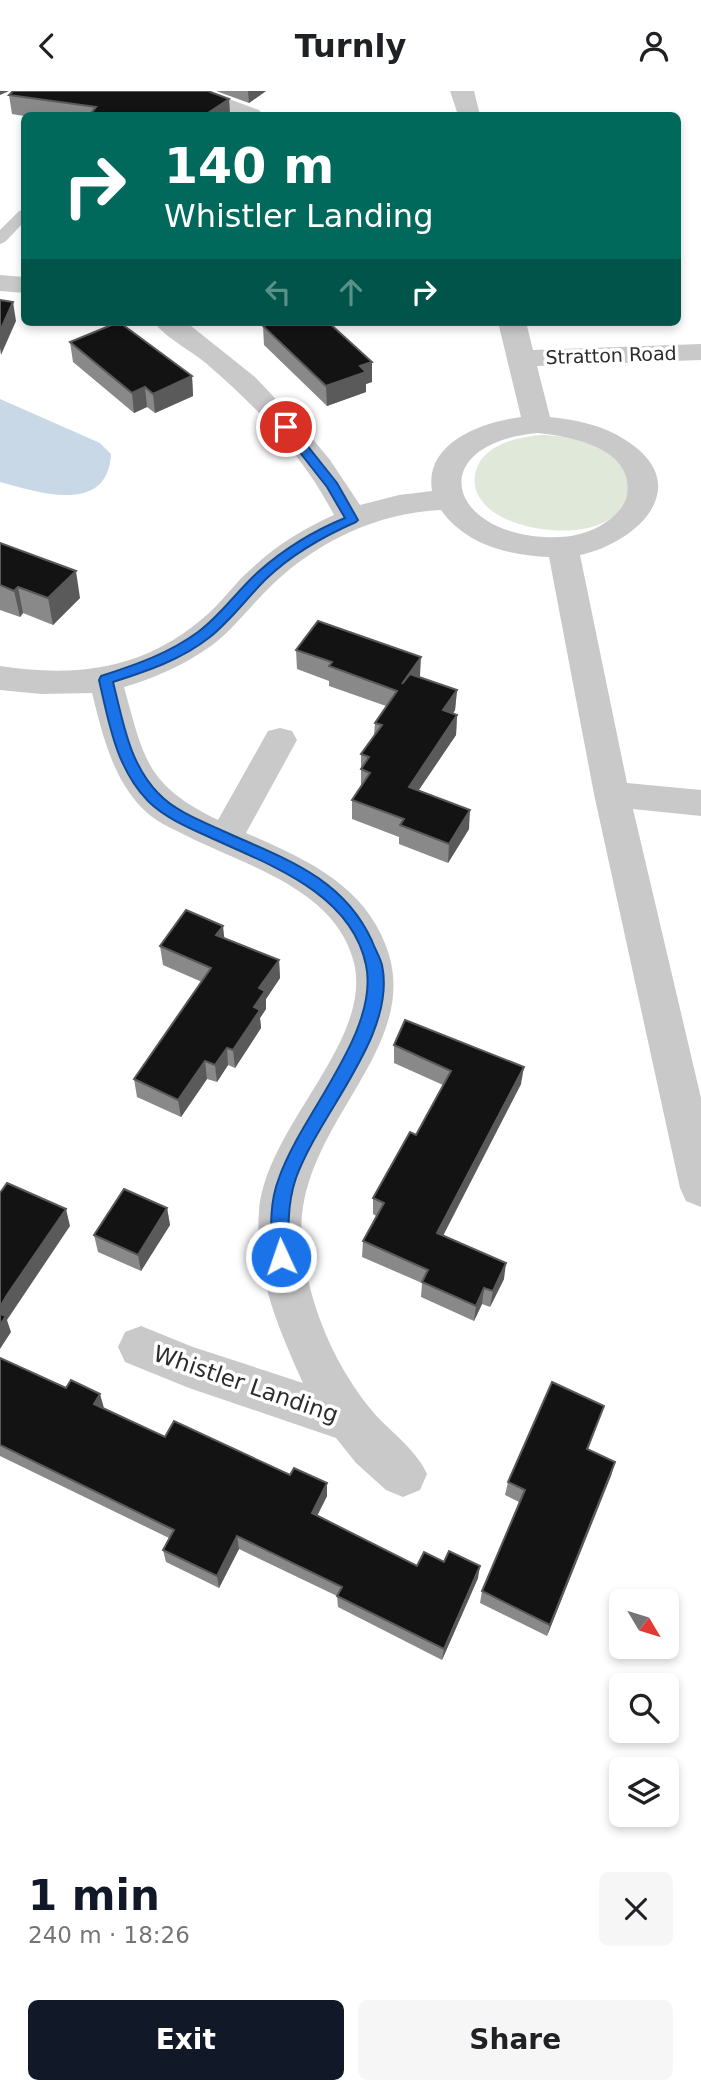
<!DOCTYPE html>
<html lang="en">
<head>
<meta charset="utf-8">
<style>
	body { margin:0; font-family:"DejaVu Sans",sans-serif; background:#f6f6f6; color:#202124; height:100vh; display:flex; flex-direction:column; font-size:26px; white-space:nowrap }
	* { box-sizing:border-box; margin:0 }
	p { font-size:23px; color:#757577 }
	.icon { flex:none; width:38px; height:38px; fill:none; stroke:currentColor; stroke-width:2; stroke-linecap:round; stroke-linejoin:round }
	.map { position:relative; height:1758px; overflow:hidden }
	.panel { display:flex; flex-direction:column; background:#fff; flex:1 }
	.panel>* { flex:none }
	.top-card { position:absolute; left:21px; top:21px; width:660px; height:214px; border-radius:10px; box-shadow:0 4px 10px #0003; background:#00695c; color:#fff; overflow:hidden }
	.needle { width:46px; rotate:128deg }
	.buttons { position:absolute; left:609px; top:1498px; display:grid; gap:14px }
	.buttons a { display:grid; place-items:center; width:70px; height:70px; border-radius:10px; background:#fff; box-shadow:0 4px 10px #0003; font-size:35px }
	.pin { position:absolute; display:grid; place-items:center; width:60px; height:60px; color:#fff; margin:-30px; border:4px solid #fff; border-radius:50%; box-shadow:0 2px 7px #0007 }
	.me { position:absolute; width:77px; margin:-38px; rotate:357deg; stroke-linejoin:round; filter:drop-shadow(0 0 5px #0008) }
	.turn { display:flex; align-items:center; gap:24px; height:147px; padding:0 28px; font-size:32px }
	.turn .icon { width:91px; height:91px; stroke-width:2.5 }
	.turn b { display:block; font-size:49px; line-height:60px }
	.lanes { display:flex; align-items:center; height:66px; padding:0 28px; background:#0003; justify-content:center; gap:35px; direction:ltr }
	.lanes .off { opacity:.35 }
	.round { display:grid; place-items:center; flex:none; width:74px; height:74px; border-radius:10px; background:#f6f6f6 }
	.summary { display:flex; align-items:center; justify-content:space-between; height:119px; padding:0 28px }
	h1 { font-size:42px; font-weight:700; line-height:52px; color:#111827 }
	.cta { display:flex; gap:14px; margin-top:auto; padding:14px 28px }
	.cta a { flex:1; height:80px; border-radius:10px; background:#111827; color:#fff; font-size:28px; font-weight:700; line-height:80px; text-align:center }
	.cta a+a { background:#f6f6f6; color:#202124 }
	header { display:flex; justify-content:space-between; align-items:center; height:91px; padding:0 28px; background:#fff; font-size:32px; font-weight:700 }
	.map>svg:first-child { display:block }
</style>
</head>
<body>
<header><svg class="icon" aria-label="back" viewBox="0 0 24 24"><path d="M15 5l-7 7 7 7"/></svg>Turnly<svg class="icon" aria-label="person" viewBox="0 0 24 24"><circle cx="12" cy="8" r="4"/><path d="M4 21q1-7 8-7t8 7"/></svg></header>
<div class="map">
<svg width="701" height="1758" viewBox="0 0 701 1758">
	<rect width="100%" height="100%" fill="#fff"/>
	<path fill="#e0e8da" d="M542,344c30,1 84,10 86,48 0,5 1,11 -1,15 -17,45 -97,36 -129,17 -14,-8 -26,-23 -23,-39 4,-31 42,-39 67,-41z"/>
	<path fill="#c8d8e6" d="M0,308l100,44 11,11c-3,62 -74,38 -111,28z"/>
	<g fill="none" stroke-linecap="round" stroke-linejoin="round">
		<polygon fill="#c9c9c9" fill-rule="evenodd" points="24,119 24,131 5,151 0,153 0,139 19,120"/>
		<g fill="#c9c9c9" fill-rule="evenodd">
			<polygon points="175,0 208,0 259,19 263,24 231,24 179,5"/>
			<polygon points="450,0 474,0 480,24 458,24"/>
			<polygon points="0,184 24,186 24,202 0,200"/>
			<path d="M154,231h32l69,55 52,55 23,28 30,45 39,-10 33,-4c-8,-49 51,-69 89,-74l-23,-95h28l7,28 168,-6v16l-164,6 13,51c27,3 54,8 77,24 69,45 10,102 -47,114l47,228 74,7v26l-68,-7 68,289v109l-15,-6 -6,-13 -86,-394 -45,-237c-41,-2 -83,-12 -108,-47 -64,3 -123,31 -169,75 -21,20 -37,43 -61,61 -27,19 -56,32 -87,41 20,72 22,98 94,133l50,-89 12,-3 12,3 5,9 -51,93c58,25 117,51 140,113 40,104 -94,181 -84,295 5,58 30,120 67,166 18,23 46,40 58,67l-7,16 -17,7 -17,-7 -30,-27 -20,-25 -147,-50 -64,-26 -7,-15 7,-15 16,-6 52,21 110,36c-25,-55 -49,-111 -44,-172 7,-85 114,-169 95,-248 -18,-74 -108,-97 -167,-127 -16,-8 -33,-15 -45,-28 -30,-31 -40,-75 -50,-115l-51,1 -41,-4v-24c80,12 147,3 209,-53 15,-14 26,-30 41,-43 25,-24 53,-41 84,-55 -30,-58 -76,-107 -125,-149 -15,-14 -44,-28 -55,-44zM537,342c33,3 98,15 90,62 -3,14 -14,23 -27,31 -18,10 -36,12 -56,11 -99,-6 -118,-93 -7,-104z"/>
		</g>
	</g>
	<g fill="#898989">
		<polygon points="216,0 266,0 249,12"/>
		<polygon points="9,4 229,8 230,24 24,25 12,23"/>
		<polygon points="263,235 372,291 366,293 366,301 327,315 264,254"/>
		<polygon points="70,251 192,285 193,305 155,322 147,316 134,322 73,271"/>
		<polygon points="0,452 80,507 53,534 23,522 20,526 0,519"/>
		<polygon points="296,559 420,585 420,586 457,599 455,619 453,623 457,624 456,644 418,700 469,738 448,772 399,753 399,746 352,728 352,709 361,695 361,663 374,645 375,632 386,615 329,595 329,590 297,578"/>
		<polygon points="225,847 279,869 280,887 266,908 266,918 260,927 261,937 235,977 228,974 217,991 207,988 181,1026 137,1006 134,988 202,891 163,874 160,855"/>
		<polygon points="394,954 521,993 443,1145 504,1188 490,1216 482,1213 474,1230 421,1206 422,1192 362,1166 363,1150 376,1125 373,1123 373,1107 416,1044 443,994 394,972"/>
		<polygon points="167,1117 170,1134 141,1180 98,1161 94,1144"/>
		<polygon points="0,1267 165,1346 290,1384 327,1392 327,1405 317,1425 417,1475 478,1487 442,1569 338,1516 337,1505 239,1458 219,1497 166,1471 163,1459 169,1447 0,1365"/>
		<polygon points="599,1329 588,1359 615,1371 547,1545 480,1512 482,1500 519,1411 505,1404 508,1391"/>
	</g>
	<g fill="#5a5a5a">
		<polygon points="0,0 9,0 0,4"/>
		<polygon points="248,0 266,0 249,12"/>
		<polygon points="229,8 230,24 205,24"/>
		<polygon points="13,211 16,230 1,264 0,257 0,240"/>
		<polygon points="372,271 372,291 366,293 366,301 327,315 326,295 360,275"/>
		<polygon points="192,285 193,305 155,322 153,303"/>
		<polygon points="145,296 147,316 134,322 132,302"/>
		<polygon points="76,480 80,507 53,534 48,507"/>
		<polygon points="18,496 23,522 20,526 14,500"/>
		<polygon points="421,566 420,585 401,613 402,593"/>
		<polygon points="457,599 455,619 441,639 443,619"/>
		<polygon points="457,624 456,644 408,715 409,696"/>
		<polygon points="470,719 469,738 448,772 449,753"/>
		<polygon points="223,835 225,853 216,844"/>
		<polygon points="279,869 280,887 266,908 266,918 260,927 261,937 235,977 233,959 254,916 259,897"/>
		<polygon points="227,957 228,974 217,991 215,974"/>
		<polygon points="205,970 207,988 181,1026 178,1009"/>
		<polygon points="524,976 521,993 436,1158 437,1142"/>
		<polygon points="167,1117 170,1134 141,1180 138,1164"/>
		<polygon points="66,1118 70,1135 7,1229 11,1241 0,1258 0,1216 7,1204"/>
		<polygon points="506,1172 504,1188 490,1216 493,1200"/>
		<polygon points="484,1197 482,1213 474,1230 476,1215"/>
		<polygon points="100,1303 104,1317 94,1313"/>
		<polygon points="615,1371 611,1385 547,1545 550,1534"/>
		<polygon points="327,1392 327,1405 312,1435 312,1422"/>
		<polygon points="237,1445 239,1458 219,1497 217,1485"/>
		<polygon points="480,1475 478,1487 442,1569 444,1558"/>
	</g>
	<g fill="#131313" stroke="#5a5a5a" stroke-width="2">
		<polygon points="13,0 208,0 229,8 205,24 105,24 91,22 96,16 9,4"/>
		<polygon points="0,209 13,211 0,240"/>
		<polygon points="119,231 192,285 153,303 145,296 132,302 70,251"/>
		<polygon points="274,231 328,231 372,271 360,275 366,281 326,295 263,235"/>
		<polygon points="0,452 76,480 48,507 18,496 14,500 0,494"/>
		<polygon points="318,530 421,566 402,593 410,583 457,599 443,619 457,624 409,696 470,719 449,753 400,734 404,728 352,709 370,682 361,678 369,666 361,663 382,634 375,632 397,600 329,575 332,571 296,559"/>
		<polygon points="186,819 223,835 216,844 279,869 259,897 265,900 254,916 260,919 233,959 227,957 215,974 205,970 178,1009 134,988 211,877 160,855"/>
		<polygon points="405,929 524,976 437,1142 506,1172 493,1200 484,1197 476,1215 422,1191 428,1179 363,1150 384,1112 373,1107 410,1041 416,1044 451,980 394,954"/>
		<polygon points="7,1092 66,1118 7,1204 0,1216 0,1102"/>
		<polygon points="124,1098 167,1117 138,1164 94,1144"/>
		<polygon points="0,1223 6,1225 0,1234"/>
		<polygon points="0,1267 66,1297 71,1289 100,1303 94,1313 165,1346 174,1330 290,1384 294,1377 327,1392 312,1422 417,1475 424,1461 444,1471 449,1460 480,1475 444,1558 337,1505 342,1496 237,1445 217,1485 163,1459 174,1439 0,1354"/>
		<polygon points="552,1291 604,1315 587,1358 615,1371 550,1534 482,1500 525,1399 508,1391"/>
	</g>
	<path fill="#1a73e8" stroke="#114b97" stroke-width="2" d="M286,332l4,1 47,59 21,37 -2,2c-32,14 -65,33 -90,57 -19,19 -35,41 -56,58 -29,23 -63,34 -97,45 10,39 16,82 46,112 16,17 42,27 64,37 60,27 120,46 149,110 3,8 8,16 10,24 15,70 -63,148 -86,213 -9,26 -8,52 -6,79l-3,5 -6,3 -7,-3 -2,-5c-1,-27 -3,-54 7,-79 22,-64 101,-146 87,-213 -15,-73 -99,-101 -159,-129 -20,-9 -43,-19 -59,-35 -32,-33 -39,-78 -49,-121l2,-4c34,-11 67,-22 97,-44 23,-17 39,-41 60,-60 26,-23 55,-41 87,-54l-18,-31 -47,-60z"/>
	<g text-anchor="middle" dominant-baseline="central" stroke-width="7" stroke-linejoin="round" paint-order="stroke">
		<g font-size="19" fill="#2c2c2c" stroke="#fff">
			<text transform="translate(611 264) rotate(-2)">Stratton Road</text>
		</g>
		<g font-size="23" fill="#2c2c2c" stroke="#fff">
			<text transform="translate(246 1293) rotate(19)">Whistler Landing</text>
		</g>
	</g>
</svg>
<div class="buttons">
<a><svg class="needle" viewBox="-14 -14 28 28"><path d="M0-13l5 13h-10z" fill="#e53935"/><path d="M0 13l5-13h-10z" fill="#757577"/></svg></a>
<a><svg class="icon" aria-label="search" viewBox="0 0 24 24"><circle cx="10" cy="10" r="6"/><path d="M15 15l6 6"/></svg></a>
<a><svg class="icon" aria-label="layers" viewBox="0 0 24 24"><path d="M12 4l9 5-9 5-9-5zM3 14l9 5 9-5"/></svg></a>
</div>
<div class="pin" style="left:286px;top:336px;background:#d93025"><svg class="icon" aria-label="arrive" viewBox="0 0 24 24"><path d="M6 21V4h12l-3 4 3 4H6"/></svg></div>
<svg class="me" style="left:281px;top:1166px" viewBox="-20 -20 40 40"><circle r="17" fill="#1a73e8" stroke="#fff" stroke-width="3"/><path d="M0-11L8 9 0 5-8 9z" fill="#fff"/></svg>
<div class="top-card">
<div class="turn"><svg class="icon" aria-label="right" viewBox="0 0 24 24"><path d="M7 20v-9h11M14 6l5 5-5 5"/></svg><div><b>140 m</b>Whistler Landing</div></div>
<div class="lanes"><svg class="icon off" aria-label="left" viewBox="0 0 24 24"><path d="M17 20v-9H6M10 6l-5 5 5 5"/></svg><svg class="icon off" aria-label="ahead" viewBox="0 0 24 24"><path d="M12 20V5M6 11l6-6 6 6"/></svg><svg class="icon" aria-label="right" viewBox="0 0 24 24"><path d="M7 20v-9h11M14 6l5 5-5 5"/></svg></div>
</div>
</div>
<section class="panel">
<div class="summary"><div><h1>1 min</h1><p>240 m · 18:26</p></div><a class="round"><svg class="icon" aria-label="close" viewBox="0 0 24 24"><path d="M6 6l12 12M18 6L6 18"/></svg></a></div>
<div class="cta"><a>Exit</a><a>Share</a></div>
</section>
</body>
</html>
